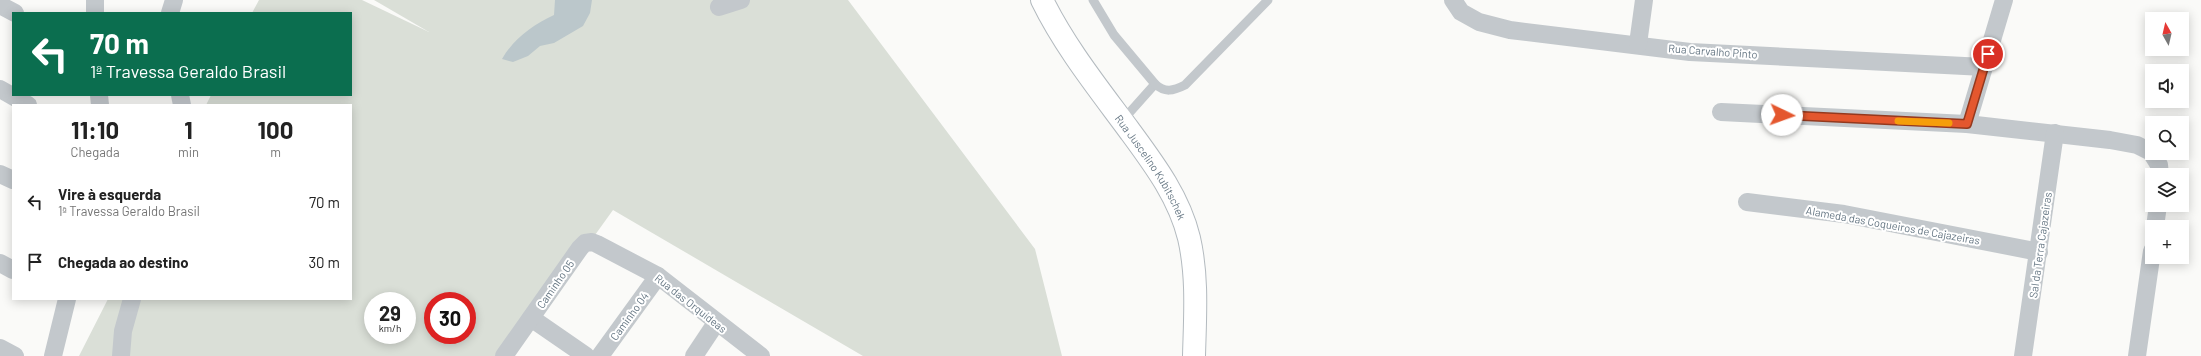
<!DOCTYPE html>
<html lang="pt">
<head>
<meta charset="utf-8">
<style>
	body { margin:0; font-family:Barlow,sans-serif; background:#f2f2f2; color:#222; height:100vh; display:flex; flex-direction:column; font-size:15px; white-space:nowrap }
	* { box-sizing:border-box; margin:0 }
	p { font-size:13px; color:#767676 }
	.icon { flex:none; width:22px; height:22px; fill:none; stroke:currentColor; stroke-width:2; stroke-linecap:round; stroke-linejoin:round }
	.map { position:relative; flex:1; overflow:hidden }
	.details { position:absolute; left:12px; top:104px; width:340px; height:196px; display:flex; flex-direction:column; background:#fff; border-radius:0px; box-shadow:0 2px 10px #0003 }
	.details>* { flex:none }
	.top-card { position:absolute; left:12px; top:12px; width:340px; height:84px; border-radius:0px; box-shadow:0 2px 10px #0003; background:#0b6e4f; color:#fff; overflow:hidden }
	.needle { width:26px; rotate:352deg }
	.buttons { position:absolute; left:2145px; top:12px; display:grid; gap:8px }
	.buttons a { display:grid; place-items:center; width:44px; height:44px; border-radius:0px; background:#fff; box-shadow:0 2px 10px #0003; font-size:20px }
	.speed { position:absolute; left:364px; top:292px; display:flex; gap:8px; font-size:20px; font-weight:700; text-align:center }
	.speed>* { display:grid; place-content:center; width:52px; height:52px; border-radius:50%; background:#fff; box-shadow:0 2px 10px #0003; line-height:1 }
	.speed small { font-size:10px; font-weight:400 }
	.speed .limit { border:6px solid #d22; background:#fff; color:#111 }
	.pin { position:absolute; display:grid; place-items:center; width:34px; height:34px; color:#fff; margin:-17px; border:2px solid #fff; border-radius:50%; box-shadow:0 1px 4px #0007 }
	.me { position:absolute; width:44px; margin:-22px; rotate:93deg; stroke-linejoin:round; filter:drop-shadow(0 0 3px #0008) }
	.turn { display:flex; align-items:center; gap:14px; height:84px; padding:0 12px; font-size:18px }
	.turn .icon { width:52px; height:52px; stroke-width:2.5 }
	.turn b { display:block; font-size:28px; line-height:34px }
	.eta { display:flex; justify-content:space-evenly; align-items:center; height:68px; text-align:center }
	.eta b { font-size:24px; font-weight:700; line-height:28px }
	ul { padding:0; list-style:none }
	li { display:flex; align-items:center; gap:12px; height:60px; padding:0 12px }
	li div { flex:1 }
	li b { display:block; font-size:15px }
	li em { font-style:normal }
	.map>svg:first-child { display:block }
</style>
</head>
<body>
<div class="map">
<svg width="2201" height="356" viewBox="0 0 2201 356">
	<rect width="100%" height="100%" fill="#fafaf8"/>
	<path fill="#dadfd7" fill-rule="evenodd" d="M259,0h103l67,32 -55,-32h474l187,249 27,107h-199l-250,-146 -105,146h-429l29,-57h243v-194h-145l5,-10h140v-82h-99zM373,301h34v34h-34zM433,301h34v34h-34z"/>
	<path fill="#bbc7cb" d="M555,0h37l-2,13 -7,13 -29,17 -14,3 -12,10 -15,6 -11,-3c12,-21 31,-34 52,-44z"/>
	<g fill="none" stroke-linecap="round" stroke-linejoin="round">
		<defs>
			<g id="secondary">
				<path id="s1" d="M1042,0c23,47 56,88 87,130 25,34 50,67 60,108 9,39 6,79 5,118"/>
			</g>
		</defs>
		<use href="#secondary" stroke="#b3babf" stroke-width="24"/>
		<g stroke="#c3c8cc" stroke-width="9">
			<polyline points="1093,0 1114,35 1155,84 1122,121"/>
			<path d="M1155,84c10,9 18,7 30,1l83,-85"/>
		</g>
		<g stroke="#c3c8cc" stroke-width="18">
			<polyline points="95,0 95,13"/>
			<polyline points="1453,0 1461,12 1479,22 1510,30 1690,52 1984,67"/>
			<polyline points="0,5 15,13"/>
			<polyline points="719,7 741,0"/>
			<polyline points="170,13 174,0"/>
			<polyline points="1638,44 1644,0"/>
			<polyline points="0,89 28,105"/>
			<polyline points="99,95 100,105"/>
			<polyline points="180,95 182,105"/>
			<polyline points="1721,112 1967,124 2110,140 2137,145 2151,152 2159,165 2160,175"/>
			<polyline points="1967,124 2004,0"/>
			<polyline points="0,174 13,180"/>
			<polyline points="1747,202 1844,214 2039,252"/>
			<polyline points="2155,227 2158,205"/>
			<polyline points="0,263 13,270"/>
			<polyline points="531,318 586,356"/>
			<polyline points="0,348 15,356"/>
			<polyline points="53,356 67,299"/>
			<polyline points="121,356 123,331 132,299"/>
			<polyline points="504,356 580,248 585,243 592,242 597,244 658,276 761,356"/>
			<polyline points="600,356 658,276"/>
			<polyline points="694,356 716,323"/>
			<polyline points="2023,356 2055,133"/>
			<polyline points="2137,356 2152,251"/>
		</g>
		<use href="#secondary" stroke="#fff" stroke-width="22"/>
	</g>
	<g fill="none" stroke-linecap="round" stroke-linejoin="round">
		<defs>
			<polyline id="route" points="1782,115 1967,124 1988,54"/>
		</defs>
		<use href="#route" stroke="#94391e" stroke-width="10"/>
		<use href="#route" stroke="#e4572e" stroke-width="7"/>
		<polyline stroke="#f59e0b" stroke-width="7" points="1898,121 1949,123"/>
	</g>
	<g text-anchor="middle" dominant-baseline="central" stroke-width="4" stroke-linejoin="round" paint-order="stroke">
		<g font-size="11" fill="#657683" stroke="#fff">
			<text transform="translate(1713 51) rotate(4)">Rua Carvalho Pinto</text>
			<text stroke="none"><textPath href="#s1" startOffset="200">Rua Juscelino Kubitschek</textPath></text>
			<text transform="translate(1893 225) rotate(10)">Alameda das Coqueiros de Cajazeiras</text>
			<text transform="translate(2040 245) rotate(-82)">Sal da Terra Cajazeiras</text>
			<text transform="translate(555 284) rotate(-55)">Caminho 05</text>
			<text transform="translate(691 303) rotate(38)">Rua das Orquídeas</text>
			<text transform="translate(629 316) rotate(-54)">Caminho 04</text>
		</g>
	</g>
</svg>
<div class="buttons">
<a><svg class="needle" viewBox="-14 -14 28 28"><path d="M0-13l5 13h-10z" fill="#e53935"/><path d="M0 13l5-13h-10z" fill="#767676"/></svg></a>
<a><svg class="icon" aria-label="sound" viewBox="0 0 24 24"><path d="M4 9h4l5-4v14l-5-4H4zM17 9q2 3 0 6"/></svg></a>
<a><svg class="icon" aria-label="search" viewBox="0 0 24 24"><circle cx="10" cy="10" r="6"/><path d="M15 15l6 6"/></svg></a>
<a><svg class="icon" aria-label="layers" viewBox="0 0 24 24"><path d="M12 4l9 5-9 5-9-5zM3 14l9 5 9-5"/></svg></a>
<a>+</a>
</div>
<div class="speed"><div>29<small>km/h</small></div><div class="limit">30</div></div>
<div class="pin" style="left:1988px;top:54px;background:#d93025"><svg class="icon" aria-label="arrive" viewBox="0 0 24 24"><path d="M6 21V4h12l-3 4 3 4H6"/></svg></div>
<svg class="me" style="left:1782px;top:115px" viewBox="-20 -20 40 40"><circle r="19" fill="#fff"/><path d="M0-13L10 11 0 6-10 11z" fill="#e4572e"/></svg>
<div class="top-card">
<div class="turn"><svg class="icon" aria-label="left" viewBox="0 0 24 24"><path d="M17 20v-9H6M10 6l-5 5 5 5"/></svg><div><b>70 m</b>1ª Travessa Geraldo Brasil</div></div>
</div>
<section class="details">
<div class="eta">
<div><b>11:10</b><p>Chegada</p></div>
<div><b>1</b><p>min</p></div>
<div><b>100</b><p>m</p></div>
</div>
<ul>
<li><svg class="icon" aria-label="left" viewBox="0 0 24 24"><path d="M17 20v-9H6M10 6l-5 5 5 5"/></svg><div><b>Vire à esquerda</b><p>1ª Travessa Geraldo Brasil</p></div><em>70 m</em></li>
<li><svg class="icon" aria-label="arrive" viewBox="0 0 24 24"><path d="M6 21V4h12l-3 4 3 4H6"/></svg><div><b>Chegada ao destino</b></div><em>30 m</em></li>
</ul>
</section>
</div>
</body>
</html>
